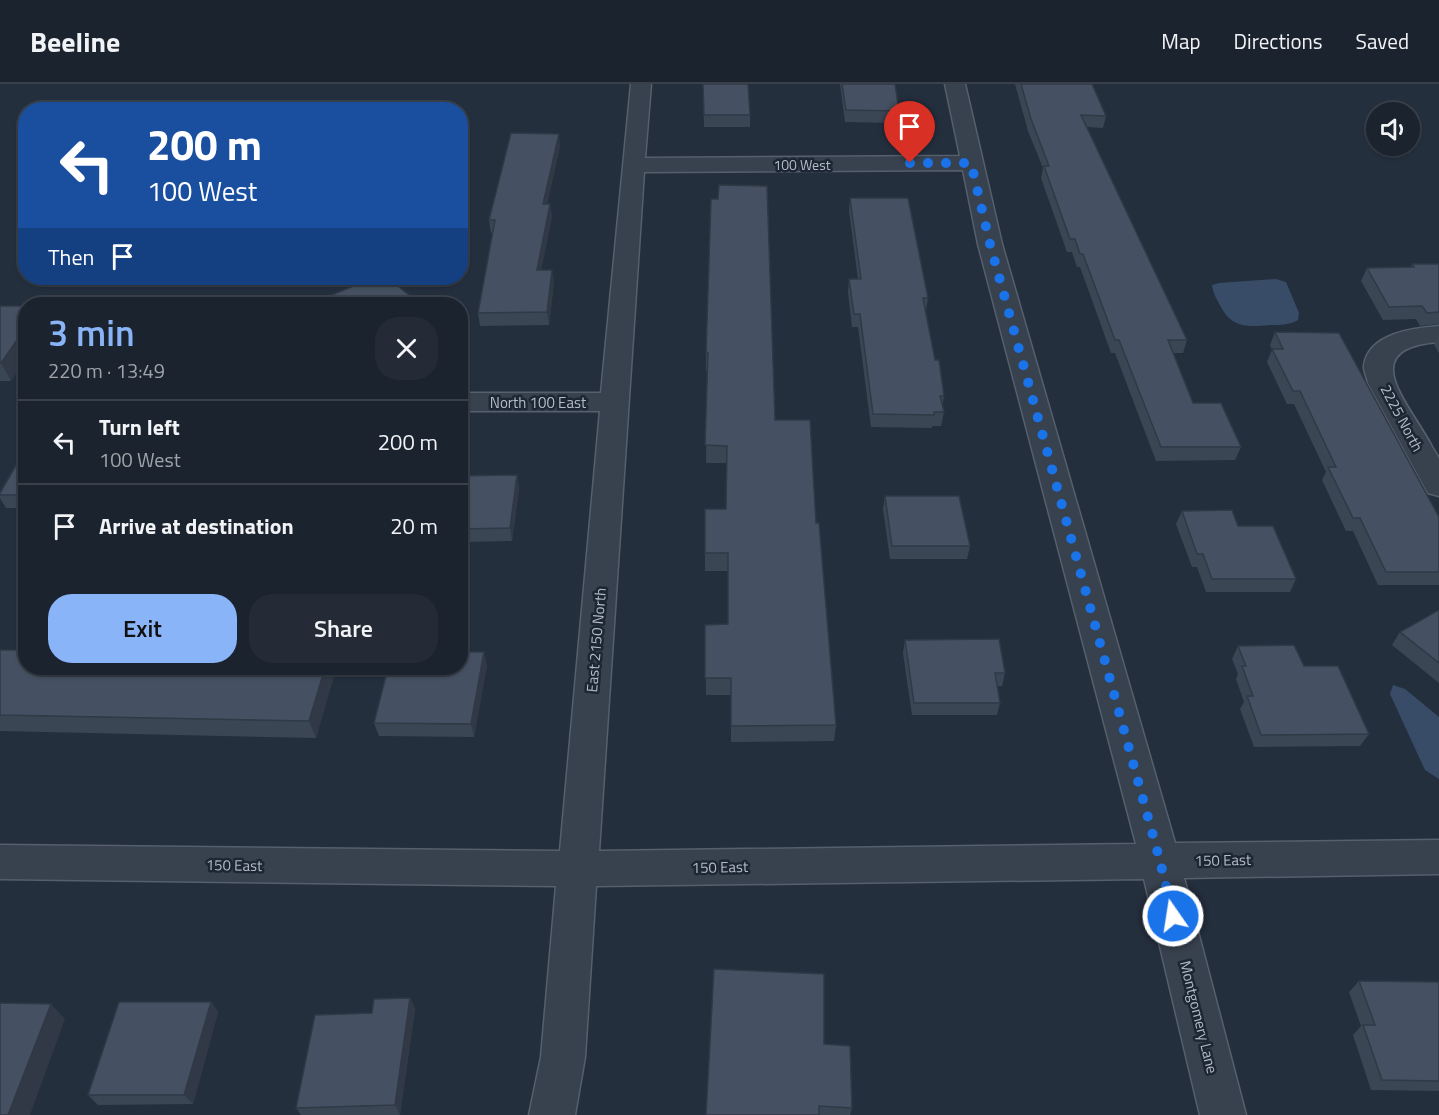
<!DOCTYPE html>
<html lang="en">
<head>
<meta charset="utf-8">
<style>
	body { margin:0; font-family:"Titillium Web",sans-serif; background:#242b36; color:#f1f3f6; height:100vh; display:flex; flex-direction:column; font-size:22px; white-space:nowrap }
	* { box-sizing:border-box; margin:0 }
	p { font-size:20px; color:#a0a4aa }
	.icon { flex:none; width:33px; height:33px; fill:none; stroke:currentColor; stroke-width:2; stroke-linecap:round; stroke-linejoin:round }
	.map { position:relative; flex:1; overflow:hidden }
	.sheet { position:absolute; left:18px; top:213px; width:450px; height:378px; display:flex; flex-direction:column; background:#1b232e; border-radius:24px; box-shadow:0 2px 4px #0004,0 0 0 2px #39404a }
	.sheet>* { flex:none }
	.guide { position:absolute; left:18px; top:18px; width:450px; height:183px; border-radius:24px; box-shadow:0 2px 4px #0004,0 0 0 2px #39404a; background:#1a4fa0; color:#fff; overflow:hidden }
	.controls { position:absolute; left:1366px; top:18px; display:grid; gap:12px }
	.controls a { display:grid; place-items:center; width:54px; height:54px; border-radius:50%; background:#1b232e; box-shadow:0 2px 4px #0004,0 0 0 2px #39404a; font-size:30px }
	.pin { position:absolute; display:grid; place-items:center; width:51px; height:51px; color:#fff; margin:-62px -26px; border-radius:50% 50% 50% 0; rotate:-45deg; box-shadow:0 0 6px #0007 }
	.pin .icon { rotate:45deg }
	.me { position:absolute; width:66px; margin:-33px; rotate:347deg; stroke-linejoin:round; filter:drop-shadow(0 0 4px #0008) }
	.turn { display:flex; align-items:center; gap:21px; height:126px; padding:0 30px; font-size:27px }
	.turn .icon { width:78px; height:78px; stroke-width:2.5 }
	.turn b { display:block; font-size:42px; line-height:51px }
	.then { display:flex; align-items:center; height:57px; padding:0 30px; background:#0003; gap:12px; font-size:22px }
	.round { display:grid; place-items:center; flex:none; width:63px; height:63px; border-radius:24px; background:#242b36 }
	.overview { display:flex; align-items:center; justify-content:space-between; height:102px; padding:0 30px }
	h1 { font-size:36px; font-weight:600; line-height:45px; color:#8ab4f8 }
	.button { display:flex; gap:12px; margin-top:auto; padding:12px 30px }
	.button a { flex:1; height:69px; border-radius:24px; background:#8ab4f8; color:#111; font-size:24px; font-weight:600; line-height:69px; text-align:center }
	.button a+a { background:#242b36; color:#f1f3f6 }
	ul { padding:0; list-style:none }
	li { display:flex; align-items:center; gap:18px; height:84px; padding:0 30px; border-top:2px solid #39404a }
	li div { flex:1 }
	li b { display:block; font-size:22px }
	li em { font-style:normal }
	header { display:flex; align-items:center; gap:36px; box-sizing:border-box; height:84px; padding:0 30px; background:#1b232e; border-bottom:2px solid #39404a }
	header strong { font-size:28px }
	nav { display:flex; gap:33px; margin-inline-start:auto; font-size:21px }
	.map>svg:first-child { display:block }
</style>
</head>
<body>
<header>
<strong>Beeline</strong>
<nav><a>Map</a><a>Directions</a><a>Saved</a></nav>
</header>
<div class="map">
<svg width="1439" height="1031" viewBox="0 0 1439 1031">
	<rect width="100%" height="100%" fill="#242f3e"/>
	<g fill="#394c67">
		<path d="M1276,195l10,3 13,31 -1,7c-9,5 -18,5 -28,5 -22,2 -38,3 -49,-18 -4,-7 -8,-14 -9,-22l7,-2z"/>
		<polygon points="1393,601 1405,605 1439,633 1439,695 1425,686 1390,610"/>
	</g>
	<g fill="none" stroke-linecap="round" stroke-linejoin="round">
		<defs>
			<g id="minor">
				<path d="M631,0h20l-6,74 315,-2 -15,-72h20l37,160 173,599 264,-3v34l-255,4 62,237h-46l-56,-236 -548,7 -11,171 -10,58h-46l12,-58 15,-171 -556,-7v-34l560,6 40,-440h-140v-18h141zM963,86l15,74 158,600 -537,7 45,-679z"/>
				<path d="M1439,242v16c-83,6 -33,58 -9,101 2,5 7,11 9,16 0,11 0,26 0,37l-11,-3 -4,-7 -56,-103c-1,-6 -5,-13 -4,-18 5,-32 50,-37 75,-39z"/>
			</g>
		</defs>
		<use href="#minor" stroke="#565f6c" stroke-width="3"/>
		<use href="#minor" fill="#38414e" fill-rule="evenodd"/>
	</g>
	<g fill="#3b4654">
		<polygon points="703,0 750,31 750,43 704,43"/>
		<polygon points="840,0 895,0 899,27 898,39 845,38"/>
		<polygon points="1015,0 1092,0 1106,32 1103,44 1087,43 1187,256 1183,269 1173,269 1193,319 1241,363 1235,376 1156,377 1115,269 1111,269 1080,183 1077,183 1072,168 1067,168 1041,94 1043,84 1028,47"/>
		<polygon points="560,62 547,120 552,132 541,186 554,198 549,241 480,242 478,229 493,149 491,149 489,136"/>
		<polygon points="850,114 928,214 926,227 935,276 944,312 942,322 944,328 941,342 932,342 932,344 871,343 858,243 852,243 848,208 849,195 858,195 849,127"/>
		<polygon points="711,115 775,336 816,439 836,641 834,657 731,658 731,611 706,611 705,541 728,540 728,487 705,487 705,469 726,425 726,379 706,379 707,287 706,287 706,269"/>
		<polygon points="1412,180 1439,180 1439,240 1420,242 1416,235 1383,236 1361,197 1367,184 1411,183"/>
		<polygon points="0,222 11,297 0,297"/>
		<polygon points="1275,248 1439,433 1439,501 1378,501 1353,447 1346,447 1322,396 1326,388 1294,320 1287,320 1267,278 1272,266 1270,261"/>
		<polygon points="1439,251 1439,269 1434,261"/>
		<polygon points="26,364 26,424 6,424 0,414 0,409"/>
		<polygon points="517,391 519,404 512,457 460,458 460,392"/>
		<polygon points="885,412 970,462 967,475 890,475 883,425"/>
		<polygon points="1182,427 1238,442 1296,495 1290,508 1206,508 1197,483 1192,483 1176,440"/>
		<polygon points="1439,526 1439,599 1392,561 1400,548"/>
		<polygon points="905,556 1005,589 1002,602 997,602 1000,619 997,631 912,631 903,569"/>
		<polygon points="1238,562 1304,582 1369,650 1360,662 1254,663 1240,625 1244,618 1236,595 1238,590 1232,575"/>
		<polygon points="0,566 26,584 336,584 316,654 0,647"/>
		<polygon points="487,581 474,653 379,652 374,639"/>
		<polygon points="1359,897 1439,898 1439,1007 1371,1006 1353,951 1361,942 1349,908"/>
		<polygon points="410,914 415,925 400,1031 301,1031 296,1024 372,929"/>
		<polygon points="211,918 218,928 193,1020 98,1021 88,1011"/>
		<polygon points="824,960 852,1024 850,1031 706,1031"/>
	</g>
	<g fill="#303945">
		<polygon points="559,50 560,62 544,132 543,120"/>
		<polygon points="550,120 552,132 538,199 537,186"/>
		<polygon points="552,186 554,198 549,241 547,228"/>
		<polygon points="26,243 26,276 11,297 1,279"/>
		<polygon points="517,391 519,404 512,457 510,444"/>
		<polygon points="484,568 487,581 474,653 471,640"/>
		<polygon points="325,584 336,584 316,654 309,637"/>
		<polygon points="410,914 415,925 400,1031 395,1021"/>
		<polygon points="211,918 218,928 193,1020 184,1011"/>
		<polygon points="51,920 65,935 30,1031 8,1031"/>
	</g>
	<g fill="#455162" stroke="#303945" stroke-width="1.5">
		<polygon points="703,0 748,0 750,31 704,31"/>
		<polygon points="842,0 895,0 899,27 846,26"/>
		<polygon points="1021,0 1092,0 1106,32 1081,31 1187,256 1168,256 1193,319 1221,319 1241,363 1161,363 1119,256 1115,256 1083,170 1080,170 1075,155 1070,155 1044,82 1049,82 1031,35"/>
		<polygon points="511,49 559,50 543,120 550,120 537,186 552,186 547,228 478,229 495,136 489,136"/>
		<polygon points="719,101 767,102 775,336 810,336 816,439 819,439 836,641 731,642 731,594 705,594 705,541 728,540 728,469 705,469 705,425 726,425 727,362 705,361 708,269 706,269 711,115 718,115"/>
		<polygon points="850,114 908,114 928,214 923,214 935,276 939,276 944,312 940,312 944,328 934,328 934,331 873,330 860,230 854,230 849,195 861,195"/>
		<polygon points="1412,180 1439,180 1439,228 1427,229 1422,222 1389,223 1367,184 1414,183"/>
		<polygon points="373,194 388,194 420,220 328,220 322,215"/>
		<polygon points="0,222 26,222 26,243 1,279 0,279"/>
		<polygon points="1275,248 1339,249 1439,433 1439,488 1386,488 1360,434 1353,434 1328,383 1336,383 1300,307 1293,307 1272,265 1283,265"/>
		<polygon points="26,364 26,411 0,411 0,409"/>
		<polygon points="517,391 510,444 460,445 460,392"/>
		<polygon points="885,412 959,412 970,462 892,462"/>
		<polygon points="1232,426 1238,442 1273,442 1296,495 1212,495 1203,470 1197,470 1182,427"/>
		<polygon points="1439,526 1439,579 1400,548"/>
		<polygon points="999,555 1005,589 995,589 1000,619 914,619 905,556"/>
		<polygon points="1294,561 1304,582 1338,582 1369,650 1261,651 1247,612 1253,612 1242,582 1246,582 1238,562"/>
		<polygon points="0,566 26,566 26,584 325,584 309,637 0,631"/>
		<polygon points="460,568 484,568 471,640 374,639 388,584 460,584"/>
		<polygon points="714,885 824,890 824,960 850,962 852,1024 819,1022 819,1031 706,1031"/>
		<polygon points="1359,897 1439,898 1439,997 1382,996 1363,941 1375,941"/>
		<polygon points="410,914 395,1021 296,1024 315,931 372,929 374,915"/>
		<polygon points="119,918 211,918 184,1011 88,1011"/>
		<polygon points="0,919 51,920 8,1031 0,1031"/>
	</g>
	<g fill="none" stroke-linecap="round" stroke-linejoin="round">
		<polyline stroke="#1a73e8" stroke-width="10" stroke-dasharray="0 18" points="910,79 971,79 990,160 1160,777 1173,832"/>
	</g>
	<g text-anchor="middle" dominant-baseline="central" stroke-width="5" stroke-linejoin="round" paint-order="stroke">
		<g font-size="14" fill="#b4bcc9" stroke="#1d2633">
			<text x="802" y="80">100 West</text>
		</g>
		<g font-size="15" fill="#b4bcc9" stroke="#1d2633">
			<text x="538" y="318">North 100 East</text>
			<text transform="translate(1402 334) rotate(62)">2225 North</text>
			<text transform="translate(596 556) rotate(-85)">East 2150 North</text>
			<text transform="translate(1223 776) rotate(-1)">150 East</text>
			<text transform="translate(234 781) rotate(1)">150 East</text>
			<text transform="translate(720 783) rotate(-1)">150 East</text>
			<text transform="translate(1199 933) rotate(76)">Montgomery Lane</text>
		</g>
	</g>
</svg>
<div class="controls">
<a><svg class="icon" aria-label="sound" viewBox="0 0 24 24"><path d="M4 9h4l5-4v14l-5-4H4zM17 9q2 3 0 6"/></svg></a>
</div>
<div class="pin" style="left:910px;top:79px;background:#d93025"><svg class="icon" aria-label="arrive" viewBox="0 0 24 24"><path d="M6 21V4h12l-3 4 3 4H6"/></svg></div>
<svg class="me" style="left:1173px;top:832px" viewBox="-20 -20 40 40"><circle r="17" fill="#1a73e8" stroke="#fff" stroke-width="3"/><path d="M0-11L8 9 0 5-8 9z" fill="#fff"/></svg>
<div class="guide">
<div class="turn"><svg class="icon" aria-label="left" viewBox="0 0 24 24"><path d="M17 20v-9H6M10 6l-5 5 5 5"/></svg><div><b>200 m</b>100 West</div></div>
<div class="then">Then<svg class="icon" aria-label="arrive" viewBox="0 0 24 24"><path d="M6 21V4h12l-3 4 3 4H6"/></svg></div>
</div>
<section class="sheet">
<div class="overview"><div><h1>3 min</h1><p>220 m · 13:49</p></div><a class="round"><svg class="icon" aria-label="close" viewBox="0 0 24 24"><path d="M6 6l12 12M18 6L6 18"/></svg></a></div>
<ul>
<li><svg class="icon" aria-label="left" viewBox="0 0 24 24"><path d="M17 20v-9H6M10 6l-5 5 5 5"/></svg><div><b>Turn left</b><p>100 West</p></div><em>200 m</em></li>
<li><svg class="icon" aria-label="arrive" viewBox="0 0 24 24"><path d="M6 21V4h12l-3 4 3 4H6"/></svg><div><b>Arrive at destination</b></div><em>20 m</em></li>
</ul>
<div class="button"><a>Exit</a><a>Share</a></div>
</section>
</div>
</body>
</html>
